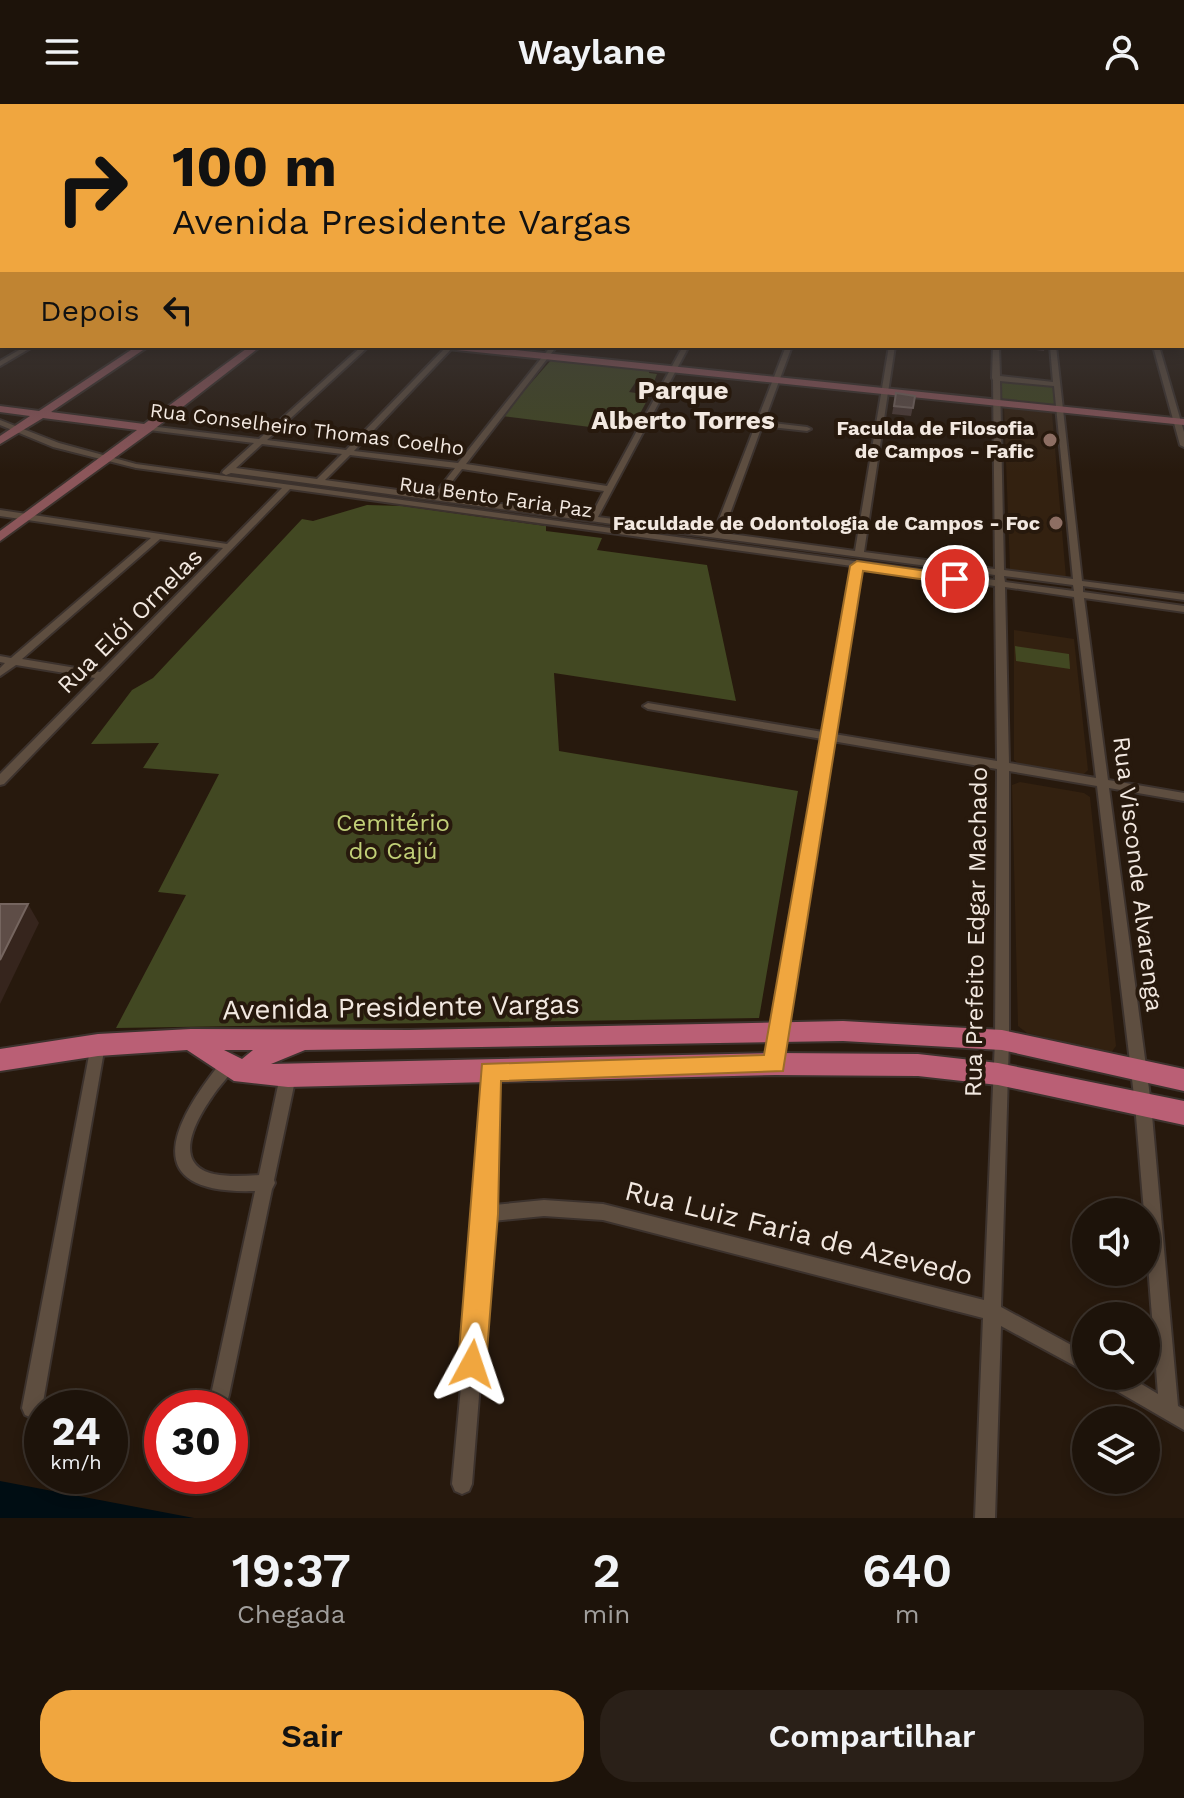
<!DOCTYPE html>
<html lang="pt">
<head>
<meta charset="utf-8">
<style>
	body { margin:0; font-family:"Work Sans",sans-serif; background:#2a2018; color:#f1f3f6; height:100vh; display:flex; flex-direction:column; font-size:30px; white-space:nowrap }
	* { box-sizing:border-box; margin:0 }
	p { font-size:26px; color:#a09e9c }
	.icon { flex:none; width:44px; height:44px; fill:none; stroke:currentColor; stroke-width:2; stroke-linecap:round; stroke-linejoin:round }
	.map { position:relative; height:1414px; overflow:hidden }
	.sheet { display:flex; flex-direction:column; background:#1d130a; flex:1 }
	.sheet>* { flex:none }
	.hud { position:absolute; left:0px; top:0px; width:1184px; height:244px; box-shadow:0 4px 12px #0003,0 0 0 2px #3b322b; background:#f0a63f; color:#111; overflow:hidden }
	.tools { position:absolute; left:1072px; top:1094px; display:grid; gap:16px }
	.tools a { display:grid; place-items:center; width:88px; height:88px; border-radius:50%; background:#1d130a; box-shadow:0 4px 12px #0003,0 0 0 2px #3b322b; font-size:40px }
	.speed { position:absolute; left:24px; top:1286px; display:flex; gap:16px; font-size:40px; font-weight:700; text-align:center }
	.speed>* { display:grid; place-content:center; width:104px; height:104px; border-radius:50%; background:#1d130a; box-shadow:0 4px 12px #0003,0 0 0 2px #3b322b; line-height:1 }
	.speed small { font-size:20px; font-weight:400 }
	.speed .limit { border:12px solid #d22; background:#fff; color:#111 }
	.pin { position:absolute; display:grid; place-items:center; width:68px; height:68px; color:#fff; margin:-34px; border:4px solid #fff; border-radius:50%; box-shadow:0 2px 8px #0007 }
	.me { position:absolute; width:88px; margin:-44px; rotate:5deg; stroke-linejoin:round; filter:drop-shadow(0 0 6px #0008) }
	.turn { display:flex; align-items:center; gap:28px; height:168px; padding:0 40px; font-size:36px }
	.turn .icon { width:104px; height:104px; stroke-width:2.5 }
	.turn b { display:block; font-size:56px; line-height:68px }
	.then { display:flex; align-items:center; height:76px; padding:0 40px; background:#0003; gap:16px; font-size:30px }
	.eta { display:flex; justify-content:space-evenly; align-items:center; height:136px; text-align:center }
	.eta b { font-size:48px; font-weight:600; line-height:56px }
	.button { display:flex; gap:16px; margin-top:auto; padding:16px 40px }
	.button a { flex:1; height:92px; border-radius:32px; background:#f0a63f; color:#111; font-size:32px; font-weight:600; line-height:92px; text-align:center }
	.button a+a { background:#2a2018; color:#f1f3f6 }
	header { display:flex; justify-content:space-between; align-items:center; height:104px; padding:0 40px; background:#1d130a; font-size:36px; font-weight:600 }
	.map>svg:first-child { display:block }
</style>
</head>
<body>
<header><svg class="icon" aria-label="menu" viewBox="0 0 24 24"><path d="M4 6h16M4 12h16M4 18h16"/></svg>Waylane<svg class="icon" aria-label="person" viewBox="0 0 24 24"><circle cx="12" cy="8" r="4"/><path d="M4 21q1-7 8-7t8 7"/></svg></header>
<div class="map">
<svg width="1184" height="1414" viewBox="0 0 1184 1414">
	<rect width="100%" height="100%" fill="#27190d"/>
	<g fill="#332110">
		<polygon points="1004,304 1052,309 1066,474 1010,465"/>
		<polygon points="1014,526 1074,535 1088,666 1082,672 1020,661 1014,656"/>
		<polygon points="1020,678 1084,689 1090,693 1116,942 1111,949 1027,929 1018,922 1012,681"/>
	</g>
	<g fill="#424822">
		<polygon points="552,255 649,265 649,269 657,270 654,278 637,276 629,288 650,291 630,328 502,312"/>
		<polygon points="998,275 1053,280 1055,304 998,298"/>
		<polygon points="367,401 403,402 546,422 546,427 602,434 597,446 707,461 736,597 554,569 559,647 798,687 759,914 116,924 186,791 158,788 219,670 143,664 159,639 91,640 132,586 153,574 302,415 313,417"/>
		<polygon points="1015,542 1069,550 1070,565 1016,557"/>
	</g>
	<polygon fill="#000d13" points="0,1377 194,1414 0,1414"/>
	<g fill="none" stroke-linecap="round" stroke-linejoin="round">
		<defs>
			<g id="street">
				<rect x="1182" y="191" width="2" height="4"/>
				<rect x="0" y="231" width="2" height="4"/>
				<polygon points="26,242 34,242 0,262 0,257"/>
				<path d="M362,242h7l-102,94 79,10 101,-104h7l-100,105 104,12 93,-117h6l-91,118 141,22 76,-140h6l-91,171 116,15 72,-186h6l-28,76 43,5 4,2 -4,2 -45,-5 -39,107 132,18 34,-205h6l-31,206 131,17 -2,-189 -1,-2 1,-32h6l1,30 53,6 -3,-36h6l26,235 102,13v6l-101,-14v6l101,14v6l-100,-14 24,182 76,13v8l-75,-13 42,316 27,302 6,3v21l-81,-47 -2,-7h27l30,18 -12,-155v-27h-2l-9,-108 -38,-318 -88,-15v269l-8,267 85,46v19l-85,-46 -6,192h-20l8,-200 -380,-98 -59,-4 -51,5 -21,263 -3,7 -7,3 -7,-3 -3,-7 25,-270 5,-143 3,-5 5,-2 5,2 3,5 -4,134 50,-5 59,4 381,96 11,-260 2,-271 -165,-28 -48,289 -2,34 -2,5 -5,2 -5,-2 -2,-5 2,-34 52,-291 -174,-30 -5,-3 5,-3 175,29 29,-166 -562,-77 -286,295 -4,1v-11l95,-96 -79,-13 -16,11v-8l5,-5 -5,-1v-6l11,2 140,-120 -151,-22v-6l227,34 55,-56 -146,-20 -83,-21 -53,-22v-5l59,23 77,21 859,116v-5l-764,-102 -5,2 -4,-2 1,-2 31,-28 -105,-13 -4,-2 4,-2 110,13zM1000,277l54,5 19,193 -69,-9zM262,340l80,10 -25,25 -81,-11zM350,351l105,13 -21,27 -109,-15zM462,365l142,22 -13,25 -150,-20zM160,435l63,9 -123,124 -78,-13zM861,464l134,18 2,175 -163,-27zM1004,472l69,9 1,6 -69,-9zM1005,483l69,10 22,181 -87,-15z"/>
				<polygon points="1153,242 1159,242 1184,328 1184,343 1180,341"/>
				<polygon points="98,935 103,937 105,941 42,1304 39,1311 32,1314 25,1311 22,1304 91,941 93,937"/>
				<path d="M227,955l5,2 3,5c-6,11 -16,20 -23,31 -16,23 -41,67 2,77 15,3 30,2 45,1l21,-99 3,-5 5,-2 5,2 3,5 -22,104 1,3 -3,6 -43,206 -2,7 -7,2 -7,-2 -2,-7 44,-204c-118,4 -84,-67 -33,-130z"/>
			</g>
			<g id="secondary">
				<rect x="1182" y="217" width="2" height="6"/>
				<polygon points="137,242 149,242 51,308 144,320 250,242 261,242 153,326 0,437 0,427 137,326 43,314 0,340 0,332 30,312 0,308 0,302 39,307"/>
				<polygon points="442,242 476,242 1184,315 1184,321 447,245"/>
			</g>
			<path id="primary" d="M843,917l159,9 182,39v22l-182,-41 -159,-9 -538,9 -34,14 504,-11 143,1 80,9 186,38v24l-186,-40 -80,-9 -143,-1 -487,12 -54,-6 -47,-31 -89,6 -98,15v-22l98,-15 93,-5 218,1zM224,946h29l-11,9z"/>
			<polyline id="highway" points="0,198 2,197"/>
		</defs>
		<use href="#street" stroke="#3c322d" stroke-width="4"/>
		<use href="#secondary" stroke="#3c322d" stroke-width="4"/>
		<use href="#primary" stroke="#3c322d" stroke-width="4"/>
		<use href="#highway" stroke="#3c322d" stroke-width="26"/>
		<use href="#street" fill="#5e4e40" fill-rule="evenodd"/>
		<use href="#secondary" fill="#8c565a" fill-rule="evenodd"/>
		<use href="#primary" fill="#ba5f75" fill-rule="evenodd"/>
		<use href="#highway" stroke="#f86a98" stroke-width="22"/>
	</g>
	<g fill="#4c3a35">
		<polygon points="1005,242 1045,242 1044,247"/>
		<polygon points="896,289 915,292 911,312 892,310"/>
	</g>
	<polygon fill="#36251d" points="28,800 39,819 0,900 0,856"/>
	<g fill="#5e4d47" stroke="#75655f" stroke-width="2">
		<polygon points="896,289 915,292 913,304 894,302"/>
		<polygon points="0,800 28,800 0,856"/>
	</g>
	<linearGradient id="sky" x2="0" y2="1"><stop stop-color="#150e07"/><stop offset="0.46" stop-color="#413e40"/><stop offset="1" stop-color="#413e40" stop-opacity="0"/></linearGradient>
	<rect width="1184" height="368" fill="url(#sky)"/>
	<polygon fill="#f0a63f" stroke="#9c6c29" stroke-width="2" points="857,457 955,471 962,475 955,480 863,467 783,967 501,977 498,1110 486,1260 482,1270 472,1274 462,1270 458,1260 482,960 764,951 850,462"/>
	<g fill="#8d6e63" stroke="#27190d" stroke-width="3">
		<circle cx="1050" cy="336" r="8"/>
		<circle cx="1056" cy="419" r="8"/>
	</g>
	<g text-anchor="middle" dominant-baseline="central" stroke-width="8" stroke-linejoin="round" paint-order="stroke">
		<g font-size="20" font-weight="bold" fill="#f2e8e0" stroke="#27190d" text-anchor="end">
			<text x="1034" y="324">Faculda de Filosofia<tspan x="1034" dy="23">de Campos - Fafic</tspan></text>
			<text x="1040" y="419">Faculdade de Odontologia de Campos - Foc</text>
		</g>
		<g font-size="20" fill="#f2e8e0" stroke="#27190d">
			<text transform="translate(307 325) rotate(7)">Rua Conselheiro Thomas Coelho</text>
			<text transform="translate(496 393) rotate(8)">Rua Bento Faria Paz</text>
		</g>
		<g font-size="24" fill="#f2e8e0" stroke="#27190d">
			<text transform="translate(130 517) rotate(-45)">Rua Elói Ornelas</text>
			<text transform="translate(1138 770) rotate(83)">Rua Visconde Alvarenga</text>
			<text transform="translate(976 828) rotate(-89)">Rua Prefeito Edgar Machado</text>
		</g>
		<g font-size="24" fill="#c1cf77" stroke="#27190d">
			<text x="393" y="719">Cemitério<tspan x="393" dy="28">do Cajú</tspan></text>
		</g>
		<g font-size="26" font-weight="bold" fill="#f2e8e0" stroke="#27190d">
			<text x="683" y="286">Parque<tspan x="683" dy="30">Alberto Torres</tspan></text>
		</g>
		<g font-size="28" fill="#f2e8e0" stroke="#27190d">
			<text transform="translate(401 903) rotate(-1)">Avenida Presidente Vargas</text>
			<text transform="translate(799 1129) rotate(14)">Rua Luiz Faria de Azevedo</text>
		</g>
	</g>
</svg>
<div class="tools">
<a><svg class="icon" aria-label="sound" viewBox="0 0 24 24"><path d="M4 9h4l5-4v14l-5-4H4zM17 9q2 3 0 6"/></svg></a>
<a><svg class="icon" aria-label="search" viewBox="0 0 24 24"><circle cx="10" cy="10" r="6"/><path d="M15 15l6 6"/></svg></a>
<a><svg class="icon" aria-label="layers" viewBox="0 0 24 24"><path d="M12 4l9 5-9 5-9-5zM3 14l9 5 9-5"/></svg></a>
</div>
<div class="speed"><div>24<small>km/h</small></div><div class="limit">30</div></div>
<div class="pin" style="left:955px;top:475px;background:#d93025"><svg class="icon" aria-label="arrive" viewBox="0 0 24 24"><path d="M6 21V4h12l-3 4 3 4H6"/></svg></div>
<svg class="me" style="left:472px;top:1260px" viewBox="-20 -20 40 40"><path d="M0-17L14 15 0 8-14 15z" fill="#f0a63f" stroke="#fff" stroke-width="4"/></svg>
<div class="hud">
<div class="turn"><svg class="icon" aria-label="right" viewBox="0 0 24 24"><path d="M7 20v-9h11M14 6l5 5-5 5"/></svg><div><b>100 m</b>Avenida Presidente Vargas</div></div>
<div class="then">Depois<svg class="icon" aria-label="left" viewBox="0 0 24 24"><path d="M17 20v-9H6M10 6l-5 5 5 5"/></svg></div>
</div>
</div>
<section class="sheet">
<div class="eta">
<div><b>19:37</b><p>Chegada</p></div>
<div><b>2</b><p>min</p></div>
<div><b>640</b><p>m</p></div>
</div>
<div class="button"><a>Sair</a><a>Compartilhar</a></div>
</section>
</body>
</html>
